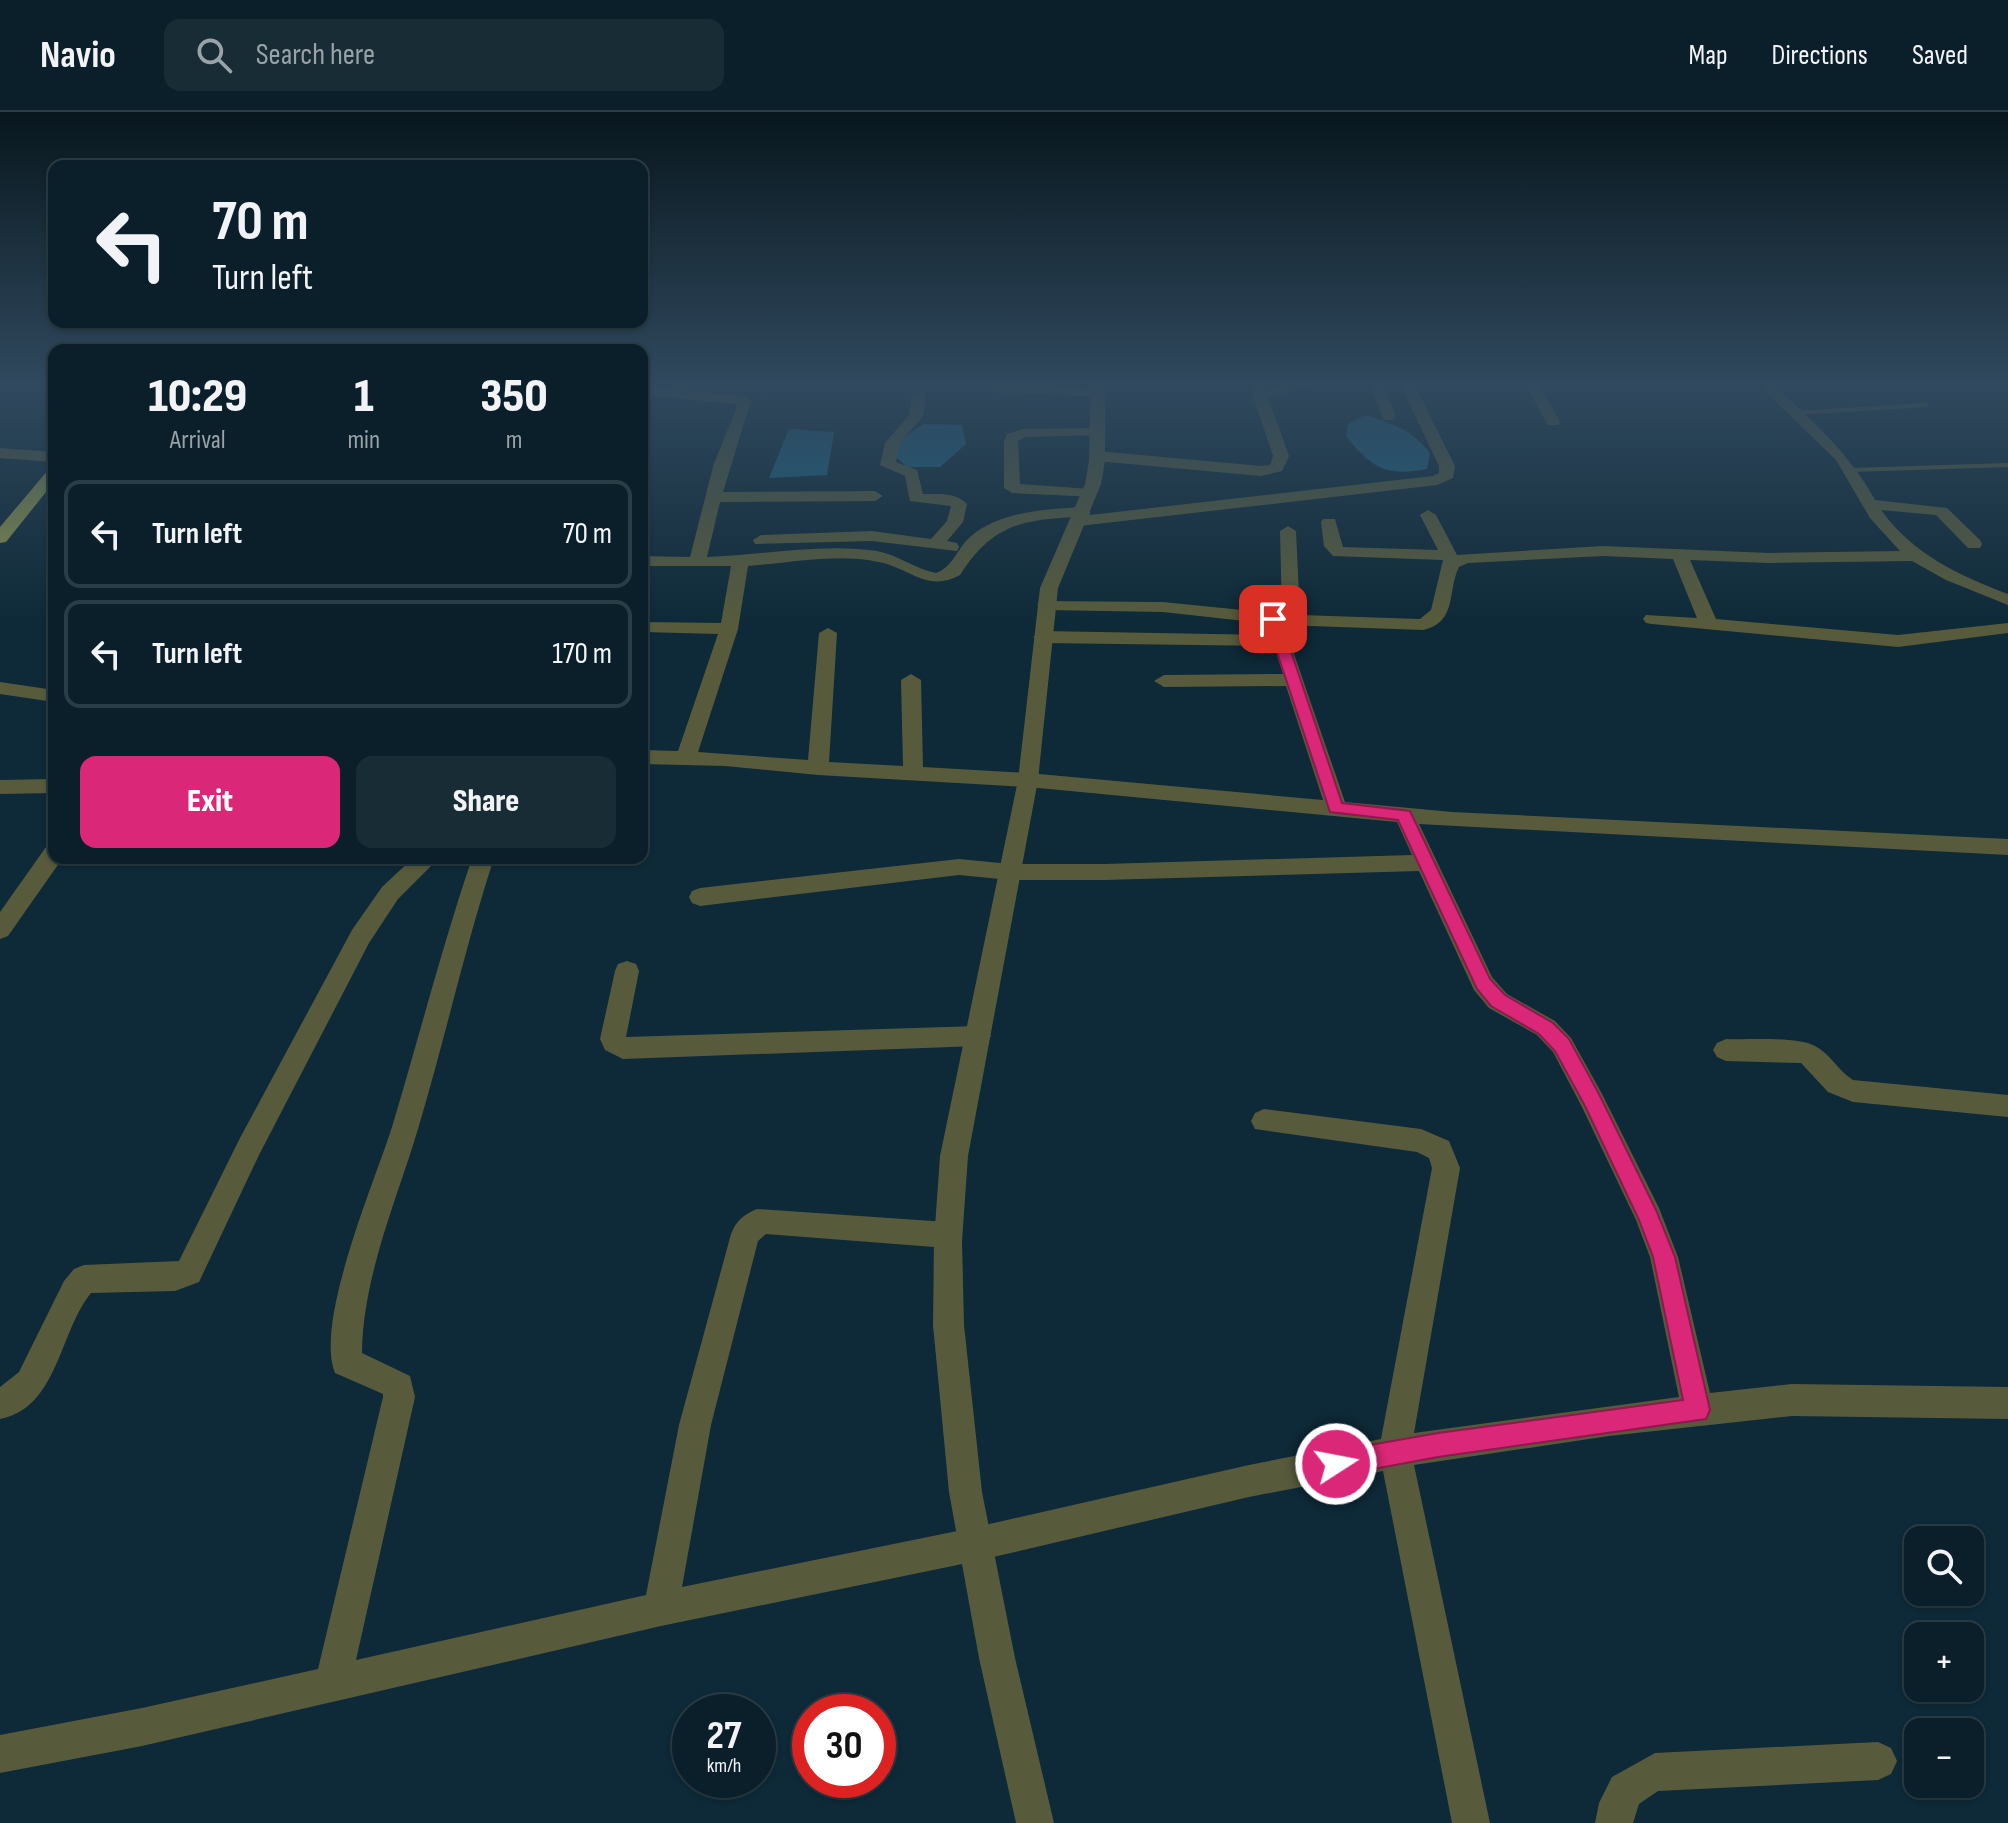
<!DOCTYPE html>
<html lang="en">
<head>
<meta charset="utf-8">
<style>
	body { margin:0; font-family:"Sofia Sans Condensed",sans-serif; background:#182c35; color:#f1f3f6; height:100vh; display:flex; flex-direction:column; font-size:30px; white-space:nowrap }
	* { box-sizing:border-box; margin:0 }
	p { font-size:26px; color:#99a2a8 }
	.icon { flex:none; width:44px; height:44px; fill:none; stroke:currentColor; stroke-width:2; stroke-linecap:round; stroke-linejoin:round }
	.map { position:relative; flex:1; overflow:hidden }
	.drawer { position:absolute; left:48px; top:232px; width:600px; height:520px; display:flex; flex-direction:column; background:#0a1f29; border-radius:16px; box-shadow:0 2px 6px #0004,0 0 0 2px #2a3d46 }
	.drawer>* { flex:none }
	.hud { position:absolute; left:48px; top:48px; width:600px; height:168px; border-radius:16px; box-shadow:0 2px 6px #0004,0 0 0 2px #2a3d46; background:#0a1f29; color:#f1f3f6; overflow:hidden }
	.controls { position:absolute; left:1904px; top:1414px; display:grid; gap:16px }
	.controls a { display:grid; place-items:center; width:80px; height:80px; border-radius:16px; background:#0a1f29; box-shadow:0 2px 6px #0004,0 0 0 2px #2a3d46; font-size:40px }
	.speed { position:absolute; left:672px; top:1582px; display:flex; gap:16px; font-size:40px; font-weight:700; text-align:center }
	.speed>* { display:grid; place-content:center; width:104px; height:104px; border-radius:50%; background:#0a1f29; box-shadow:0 2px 6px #0004,0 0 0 2px #2a3d46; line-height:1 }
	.speed small { font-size:20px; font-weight:400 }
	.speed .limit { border:12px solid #d22; background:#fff; color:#111 }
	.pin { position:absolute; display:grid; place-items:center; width:68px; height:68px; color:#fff; margin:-34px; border-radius:16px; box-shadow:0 4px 12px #0006 }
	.me { position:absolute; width:88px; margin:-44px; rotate:79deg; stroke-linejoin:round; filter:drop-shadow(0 0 6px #0008) }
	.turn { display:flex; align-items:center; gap:28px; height:168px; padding:0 32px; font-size:36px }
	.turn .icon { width:104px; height:104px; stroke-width:2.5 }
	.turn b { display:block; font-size:56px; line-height:68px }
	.eta { display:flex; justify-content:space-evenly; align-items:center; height:136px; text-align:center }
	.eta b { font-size:48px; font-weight:800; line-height:56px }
	.primary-button { display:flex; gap:16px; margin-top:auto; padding:16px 32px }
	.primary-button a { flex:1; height:92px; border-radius:16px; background:#db2777; color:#fff; font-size:32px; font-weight:800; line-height:92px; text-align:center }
	.primary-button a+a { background:#182c35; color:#f1f3f6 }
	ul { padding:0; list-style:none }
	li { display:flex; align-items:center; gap:24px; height:108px; margin:0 16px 12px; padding:0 16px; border:4px solid #2a3d46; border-radius:16px }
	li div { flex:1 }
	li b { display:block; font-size:30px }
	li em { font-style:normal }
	header { display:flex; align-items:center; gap:48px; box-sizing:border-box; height:112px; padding:0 40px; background:#0a1f29; border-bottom:2px solid #2a3d46 }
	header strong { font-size:38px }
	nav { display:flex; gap:44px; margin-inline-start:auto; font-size:28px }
	.search { width:560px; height:72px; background:#182c35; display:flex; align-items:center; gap:20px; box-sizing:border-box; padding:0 28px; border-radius:16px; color:#99a2a8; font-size:30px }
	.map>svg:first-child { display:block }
</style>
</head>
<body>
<header>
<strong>Navio</strong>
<div class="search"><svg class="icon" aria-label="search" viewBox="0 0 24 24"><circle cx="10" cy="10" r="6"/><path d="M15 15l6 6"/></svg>Search here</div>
<nav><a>Map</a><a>Directions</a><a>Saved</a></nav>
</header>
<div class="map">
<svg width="2008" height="1711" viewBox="0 0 2008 1711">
	<rect width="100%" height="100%" fill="#0e2937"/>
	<g fill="#1c6283">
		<path d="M1365,303c27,8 47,15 65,38l-3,16c-41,8 -55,-1 -81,-33l2,-12z"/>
		<polygon points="923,312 962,313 966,332 940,355 907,355 895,344 897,330"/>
		<polygon points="789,317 834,320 827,363 769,366"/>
	</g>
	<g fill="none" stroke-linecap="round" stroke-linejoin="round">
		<g fill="#575b3c" fill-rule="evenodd">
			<polygon points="1925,291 1928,291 1928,295 1795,303 1791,301 1795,299"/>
			<polygon points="2008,351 2008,355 1850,360 1846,358 1850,356"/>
		</g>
		<g fill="#575b3c" fill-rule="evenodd">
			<path d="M676,272h16l-6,6 58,6 7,4 -28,92 152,-1 8,5 -8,5 -155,1 -13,55c55,-2 114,-14 170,-6 21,4 38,18 59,22 16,-5 21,-24 34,-36 30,-26 76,-28 114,-30l6,2v6l343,-39 6,-3v-7l-39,-82h14l41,82 -2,12 -16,7 -358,41 -8,-5 3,-4c-56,3 -83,10 -114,58 -33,18 -50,-7 -81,-13 -43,-9 -88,1 -131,4l-10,63 -40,123 110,8 11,-127 9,-5 9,5 -8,129 74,4 -2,-86 10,-6 10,6 2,87 105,6 295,27 -37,-114 -122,1 -10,-6 10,-6 119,-1 -9,-28 -232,-3 -9,-6 9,-6 228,4 -2,-7 5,-4 -110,-12 -117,-2 -9,-5 3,-4 123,1 119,12 -2,-83 8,-5 8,5 4,84 120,4 11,-9 12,-50 -110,-4 -9,-10 -3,-24 2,-3h12l8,28 95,3 -18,-35 8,-5 8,5 21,40 146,-9 166,7 131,-2 -30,-33 -34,-58 -78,-76h15c39,37 76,68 102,116l72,8 33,32 2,4 -2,4h-12l-32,-33 -55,-5c32,44 77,65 127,84v11l-62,-25 -34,-19 -143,2 -79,-3 26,59 182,16 110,-12v10l-110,14 -246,-23 -6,-1 -3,-4 3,-4 51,3 -24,-59 -70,-3 -135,7 -9,4c-12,24 -1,55 -36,63l-139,-5 61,177 107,10 556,27v16l-589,-31 73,153 15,17 48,27 16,17 30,54 58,116 19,49 32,136 82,-9 216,3v32l-216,-3 -183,20 -195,29 76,358h-38l-69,-352 -134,26 -277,65 -311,64 -519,120 -142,27v-38l142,-27 176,-39 65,-272v-3l-48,-21c-21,-51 40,-192 57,-246 27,-90 50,-180 80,-269h22c-29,89 -49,181 -76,271 -22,73 -55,147 -56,224l48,23 5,21 -59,263 290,-65 33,-170 52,-191c5,-13 13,-20 26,-25l190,13 10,4 4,9 -4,9 -10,4 -181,-14 -8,7 -47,184 -29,162 290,-59 277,-63 132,-26 51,-271 -3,-10 -12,-6 -162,-23 -4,-8 4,-8 9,-4 157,20 28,12 11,27 -46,265 265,-36 -29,-140 -14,-37 -54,-113 -29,-55 -16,-17 -48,-27 -15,-18 -55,-119 -315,9h-94l-51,-5 -259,31 -8,-3 -3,-6 3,-6 8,-3 259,-29 51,5h94l308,-9 -15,-33 -369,-35 -210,-12 -93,-9 -83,-2v-14l36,1 40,-117 -76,-2v-10l79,1 10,-57h-89v-10l48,1 24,-94 22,-53v-6l-84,-8 -10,4v-10l3,-1h26z"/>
			<polygon points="1002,272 1098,277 1105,281 1098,285 996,280 989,276"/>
			<polygon points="1249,272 1263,272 1265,278 1288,272 1313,272 1268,285 1289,344 1282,359 1261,364 1097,349 1089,344 1097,339 1261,354 1270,353 1273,344"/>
			<polygon points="1369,272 1383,272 1396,305 1394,308 1384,308"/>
			<polygon points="1525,272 1539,272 1560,310 1558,313 1548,313"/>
			<path d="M919,279l7,4 -3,21 -23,27 -4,19 21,8 6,24c16,0 33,-2 44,10l-4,18 -16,19 10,2 2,4 -2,4 -85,-10 -117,3 -2,-4 8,-5 111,-4 59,8 16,-18 4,-15 -41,-5 -5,-25 -25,-11 5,-22 24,-28 3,-20z"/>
			<polygon points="1097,316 1102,317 1102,323 1025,325 1018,329 1020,372 1090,377 1096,379 1096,385 1012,381 1004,376 1004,329 1007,322 1023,317"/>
			<polygon points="0,336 54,340 54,350 0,346"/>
			<polygon points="0,570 54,578 54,590 0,582"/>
			<polygon points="54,667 54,681 0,682 0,668"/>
			<polygon points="54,733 54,746 62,747 8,824 0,827 0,800 46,735"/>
			<path d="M413,746h26l-41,41 -29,44 -110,212 -60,127 -24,9 -84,2c-32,39 -33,115 -91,126v-32l19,-15 45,-91 10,-12 10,-4 95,-4 61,-123 112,-208 30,-43z"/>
			<polygon points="627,849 636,852 639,859 626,925 978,914 987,917 991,924 987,931 978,934 623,947 605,938 600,927 615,859 618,852"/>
			<path d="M1726,927c23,1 70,-3 89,7 16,8 23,25 38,34l155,15v22l-155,-15 -25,-10 -27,-29 -75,-2 -9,-4 -4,-7 4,-7z"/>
			<polygon points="1878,1630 1891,1636 1897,1649 1891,1662 1878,1668 1658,1679 1639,1692 1633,1711 1595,1711 1599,1691 1612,1665 1655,1641"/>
		</g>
		<polygon fill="#575b3c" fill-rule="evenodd" points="1091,272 1105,272 1105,349 1101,372 1058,476 1038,668 968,1044 962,1129 964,1213 982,1380 1015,1546 1054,1711 1016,1711 979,1546 949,1380 933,1213 934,1129 940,1044 1018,668 1040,476 1085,372 1089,349"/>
		<polygon fill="#88904c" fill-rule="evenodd" points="54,355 54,370 6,430 0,431 0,415 49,357"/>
	</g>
	<linearGradient id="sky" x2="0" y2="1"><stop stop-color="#08171e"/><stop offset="0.53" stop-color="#30495e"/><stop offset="1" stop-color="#30495e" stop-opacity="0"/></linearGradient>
	<rect width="2008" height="512" fill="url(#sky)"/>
	<polygon fill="#db2777" stroke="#8e194d" stroke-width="2" points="1273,502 1280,507 1342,691 1410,699 1490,867 1505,883 1553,911 1569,927 1599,982 1656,1098 1675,1145 1710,1298 1706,1307 1438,1345 1336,1364 1328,1360 1324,1352 1328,1343 1336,1339 1438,1321 1683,1288 1653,1145 1639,1108 1585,994 1555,939 1539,922 1491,894 1477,877 1398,708 1330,700 1266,507"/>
</svg>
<div class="controls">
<a><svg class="icon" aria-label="search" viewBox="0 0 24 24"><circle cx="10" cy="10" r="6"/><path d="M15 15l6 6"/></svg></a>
<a>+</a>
<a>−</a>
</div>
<div class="speed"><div>27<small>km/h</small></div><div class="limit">30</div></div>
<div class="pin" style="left:1273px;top:507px;background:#d93025"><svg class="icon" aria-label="arrive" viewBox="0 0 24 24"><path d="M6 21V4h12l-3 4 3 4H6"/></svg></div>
<svg class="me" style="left:1336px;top:1352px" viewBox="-20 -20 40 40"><circle r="17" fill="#db2777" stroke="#fff" stroke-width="3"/><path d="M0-11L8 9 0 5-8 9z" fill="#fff"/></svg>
<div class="hud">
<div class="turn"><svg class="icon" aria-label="left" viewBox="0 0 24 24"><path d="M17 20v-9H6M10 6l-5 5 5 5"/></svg><div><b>70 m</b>Turn left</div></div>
</div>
<section class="drawer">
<div class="eta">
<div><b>10:29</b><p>Arrival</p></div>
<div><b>1</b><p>min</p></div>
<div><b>350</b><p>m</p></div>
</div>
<ul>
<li><svg class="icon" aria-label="left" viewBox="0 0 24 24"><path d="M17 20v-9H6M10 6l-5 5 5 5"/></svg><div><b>Turn left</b></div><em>70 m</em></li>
<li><svg class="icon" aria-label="left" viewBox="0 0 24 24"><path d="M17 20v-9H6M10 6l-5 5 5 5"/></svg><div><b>Turn left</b></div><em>170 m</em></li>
</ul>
<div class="primary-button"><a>Exit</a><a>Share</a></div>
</section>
</div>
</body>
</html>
